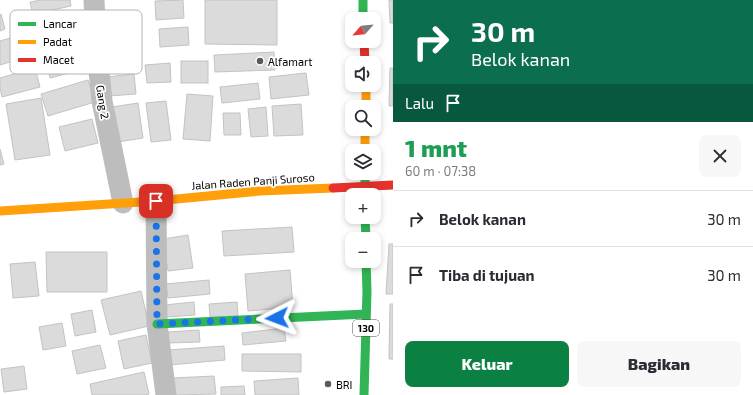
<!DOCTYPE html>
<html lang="id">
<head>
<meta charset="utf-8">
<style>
	body { margin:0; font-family:"Exo 2",sans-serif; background:#f7f7f7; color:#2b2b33; height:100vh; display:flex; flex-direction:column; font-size:15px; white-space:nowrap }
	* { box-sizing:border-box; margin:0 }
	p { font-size:13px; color:#7c7c81 }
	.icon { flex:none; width:22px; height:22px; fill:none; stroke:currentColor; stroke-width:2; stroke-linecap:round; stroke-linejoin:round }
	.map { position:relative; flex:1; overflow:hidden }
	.panel { display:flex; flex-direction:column; background:#fff; width:360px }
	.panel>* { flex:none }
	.banner { background:#0b6e4f; color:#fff; overflow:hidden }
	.needle { width:26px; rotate:243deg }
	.controls { position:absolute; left:345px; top:12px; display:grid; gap:8px }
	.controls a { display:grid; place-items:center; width:36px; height:36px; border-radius:8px; background:#fff; box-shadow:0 2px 6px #0003; font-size:20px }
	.pin { position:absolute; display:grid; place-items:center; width:34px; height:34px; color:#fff; margin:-17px; border-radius:8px; box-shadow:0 2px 6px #0006 }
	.me { position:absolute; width:44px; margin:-22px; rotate:267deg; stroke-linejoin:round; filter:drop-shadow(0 0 3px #0008) }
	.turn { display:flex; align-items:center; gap:14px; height:84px; padding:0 12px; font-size:18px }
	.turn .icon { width:52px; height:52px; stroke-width:2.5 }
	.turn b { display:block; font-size:28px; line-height:34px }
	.then { display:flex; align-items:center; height:38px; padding:0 12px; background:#0003; gap:8px; font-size:15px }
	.round { display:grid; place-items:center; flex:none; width:42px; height:42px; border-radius:8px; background:#f7f7f7 }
	.headline { display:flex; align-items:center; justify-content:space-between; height:68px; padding:0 12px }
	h1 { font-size:24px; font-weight:800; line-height:30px; color:#1e9e55 }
	.primary-button { display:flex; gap:8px; margin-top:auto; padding:8px 12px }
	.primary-button a { flex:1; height:46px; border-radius:8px; background:#0b8043; color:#fff; font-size:16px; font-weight:800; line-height:46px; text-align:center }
	.primary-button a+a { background:#f7f7f7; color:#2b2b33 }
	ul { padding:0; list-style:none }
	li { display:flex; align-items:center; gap:12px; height:56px; padding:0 12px; border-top:1px solid #e1e1e2 }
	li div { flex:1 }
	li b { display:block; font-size:15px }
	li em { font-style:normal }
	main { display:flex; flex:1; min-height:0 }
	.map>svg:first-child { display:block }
</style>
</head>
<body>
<main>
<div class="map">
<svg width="393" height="395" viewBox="0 0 393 395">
	<rect width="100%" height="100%" fill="#fff"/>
	<g fill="#dbdbdb" stroke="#c3c3c3">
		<polygon points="41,0 70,0 71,6 33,14 30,2"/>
		<polygon points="183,0 184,18 156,20 155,1"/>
		<polygon points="205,0 277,0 277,45 205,44"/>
		<polygon points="389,0 393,0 393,23 390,23"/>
		<polygon points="1,14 5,29 0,31 0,15"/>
		<polygon points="188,27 189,45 160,47 159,29"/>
		<polygon points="17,36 23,58 0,65 0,41"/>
		<polygon points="79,50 84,69 50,78 45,58"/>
		<polygon points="274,52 275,70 215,72 214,55"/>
		<rect x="181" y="61" width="27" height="22"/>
		<polygon points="170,63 171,82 147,83 145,65"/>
		<polygon points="35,68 40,87 2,97 0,88 0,78"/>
		<polygon points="390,68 393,68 393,106 389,106"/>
		<polygon points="306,73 309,95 271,99 269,77"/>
		<polygon points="134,74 136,94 109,96 107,77"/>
		<polygon points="88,80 95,102 48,116 41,94"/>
		<polygon points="258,83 260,99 222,103 220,87"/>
		<polygon points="187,94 213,96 210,141 183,139"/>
		<polygon points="41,98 50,155 15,160 6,104"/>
		<polygon points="166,101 171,140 151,142 146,103"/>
		<polygon points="138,103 143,138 118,142 112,107"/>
		<polygon points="301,104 303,135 274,136 272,106"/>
		<polygon points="266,107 268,136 251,137 248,109"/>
		<polygon points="223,113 240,113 241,135 224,135"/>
		<polygon points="92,119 98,143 65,151 59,127"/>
		<polygon points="0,149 4,164 0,165"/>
		<polygon points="292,227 294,252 224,256 222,231"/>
		<polygon points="188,235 193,268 168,271 163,239"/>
		<polygon points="389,244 393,244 393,294 386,294"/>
		<polygon points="46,252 107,252 107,292 47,292"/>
		<polygon points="35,262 39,296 13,298 10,264"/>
		<polygon points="290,270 293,307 248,311 245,274"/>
		<polygon points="209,280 210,294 168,298 166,284"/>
		<polygon points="141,291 149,326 110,335 101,300"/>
		<polygon points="194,302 195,315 166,317 164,305"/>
		<polygon points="237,302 238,316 210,317 209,304"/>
		<polygon points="390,304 393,304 393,359 389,359"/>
		<polygon points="92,310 96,332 75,336 71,314"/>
		<polygon points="62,323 66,346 43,350 39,327"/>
		<polygon points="284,328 286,341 243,345 242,333"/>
		<polygon points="199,330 200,342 169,343 168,332"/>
		<polygon points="146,335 152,363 124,369 118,341"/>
		<polygon points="100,345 106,368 77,374 72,351"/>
		<polygon points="224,346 225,360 169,365 168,350"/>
		<polygon points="242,354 301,354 301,372 242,371"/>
		<polygon points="24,366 27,389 4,392 1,369"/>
		<polygon points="144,372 149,394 145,395 92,395 90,384"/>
		<polygon points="214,376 216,394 174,395 173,378"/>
		<polygon points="298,378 299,395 255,395 254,381"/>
		<polygon points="244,386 245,395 221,395 221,387"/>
	</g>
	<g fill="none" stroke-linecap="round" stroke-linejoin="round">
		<g stroke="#bdbdbd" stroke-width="21">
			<polyline points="94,0 96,42 102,101 123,203"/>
			<polyline points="156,201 157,324 166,395"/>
		</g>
		<g stroke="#30b455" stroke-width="9">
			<polyline points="363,0 363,19"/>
			<polyline points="365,173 365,195"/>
			<polyline points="365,217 366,239"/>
			<polyline points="157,324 366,314"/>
			<polyline points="364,395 367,291 366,261"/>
		</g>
		<g stroke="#ff9f0a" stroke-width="9">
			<polyline points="366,85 366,107"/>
			<polyline points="365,129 365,151"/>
			<polyline points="0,211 156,201 260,191 333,188"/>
		</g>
		<g stroke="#e5322d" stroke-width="9">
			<polyline points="364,41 365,63"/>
			<polyline points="333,188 393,185"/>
		</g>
	</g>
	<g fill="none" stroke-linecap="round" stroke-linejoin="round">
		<polyline stroke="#1a73e8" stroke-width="7" stroke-dasharray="0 12.6" points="156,201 157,324 277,318"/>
	</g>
	<g fill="#595959" stroke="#fff" stroke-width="1.5">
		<circle cx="260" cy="61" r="4"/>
		<circle cx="328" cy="384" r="4"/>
	</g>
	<g text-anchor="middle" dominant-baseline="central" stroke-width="3.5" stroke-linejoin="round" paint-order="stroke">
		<rect fill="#fff" stroke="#4c4c4c" stroke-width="1" x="353" y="320" width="26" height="16" rx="3"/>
		<g font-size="10" font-weight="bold" fill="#000">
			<text x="366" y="328">130</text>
		</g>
		<g font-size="11" fill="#000" stroke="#fff" text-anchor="start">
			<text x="268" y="61">Alfamart</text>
			<text x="336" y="384">BRI</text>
		</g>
		<g font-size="11" fill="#000" stroke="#fff">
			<text transform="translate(103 102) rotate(81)">Gang 2</text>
			<text transform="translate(253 181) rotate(-4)">Jalan Raden Panji Suroso</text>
		</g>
	</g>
	<rect x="10" y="10" width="132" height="64" rx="6" fill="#fff" stroke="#b2b2b2" stroke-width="1"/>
	<rect x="18" y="22" width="18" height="4" fill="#30b455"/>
	<rect x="18" y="40" width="18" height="4" fill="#ff9f0a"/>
	<rect x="18" y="58" width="18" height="4" fill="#e5322d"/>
	<g font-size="11" fill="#000">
		<text x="43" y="28">Lancar</text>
		<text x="43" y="46">Padat</text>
		<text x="43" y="64">Macet</text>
	</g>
</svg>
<div class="controls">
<a><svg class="needle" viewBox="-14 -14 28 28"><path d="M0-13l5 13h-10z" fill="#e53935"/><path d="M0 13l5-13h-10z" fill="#7c7c81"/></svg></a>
<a><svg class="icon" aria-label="sound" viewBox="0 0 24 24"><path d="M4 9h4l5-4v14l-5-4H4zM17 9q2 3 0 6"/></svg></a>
<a><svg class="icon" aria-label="search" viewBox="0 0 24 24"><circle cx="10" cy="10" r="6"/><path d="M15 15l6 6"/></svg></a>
<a><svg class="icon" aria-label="layers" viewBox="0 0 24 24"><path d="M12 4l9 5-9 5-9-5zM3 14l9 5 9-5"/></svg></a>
<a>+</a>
<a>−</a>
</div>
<div class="pin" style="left:156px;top:201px;background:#d93025"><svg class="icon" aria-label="arrive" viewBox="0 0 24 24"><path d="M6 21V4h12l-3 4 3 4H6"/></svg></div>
<svg class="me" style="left:277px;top:318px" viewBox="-20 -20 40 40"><path d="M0-17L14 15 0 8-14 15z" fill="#1a73e8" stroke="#fff" stroke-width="4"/></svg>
</div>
<section class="panel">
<div class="banner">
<div class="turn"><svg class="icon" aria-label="right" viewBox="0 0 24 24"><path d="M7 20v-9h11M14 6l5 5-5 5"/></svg><div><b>30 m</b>Belok kanan</div></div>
<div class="then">Lalu<svg class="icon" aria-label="arrive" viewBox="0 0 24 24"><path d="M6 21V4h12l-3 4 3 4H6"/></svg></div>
</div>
<div class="headline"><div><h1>1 mnt</h1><p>60 m · 07:38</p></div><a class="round"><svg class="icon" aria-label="close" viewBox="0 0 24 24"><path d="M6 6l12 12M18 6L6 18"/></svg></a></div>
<ul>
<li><svg class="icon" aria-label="right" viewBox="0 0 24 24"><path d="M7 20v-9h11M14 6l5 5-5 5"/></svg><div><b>Belok kanan</b></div><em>30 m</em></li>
<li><svg class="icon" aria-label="arrive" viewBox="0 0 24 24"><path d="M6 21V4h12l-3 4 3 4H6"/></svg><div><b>Tiba di tujuan</b></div><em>30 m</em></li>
</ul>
<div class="primary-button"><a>Keluar</a><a>Bagikan</a></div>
</section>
</main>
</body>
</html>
